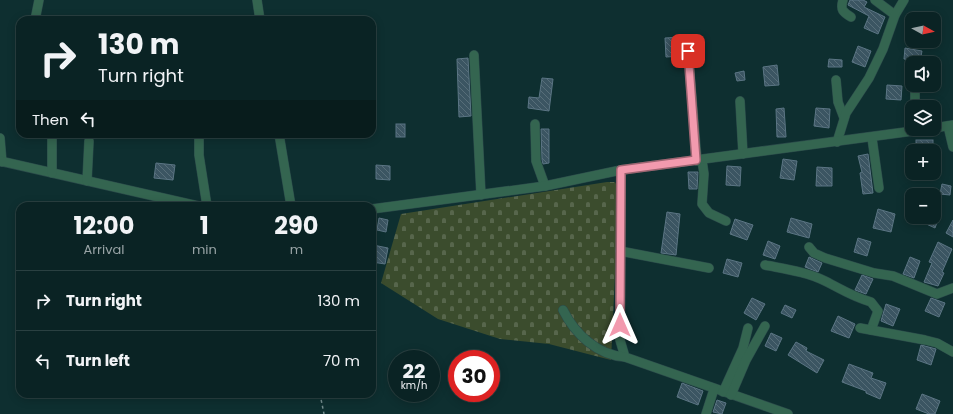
<!DOCTYPE html>
<html lang="en">
<head>
<meta charset="utf-8">
<style>
	body { margin:0; font-family:Poppins,sans-serif; background:#132b2c; color:#f1f3f6; height:100vh; display:flex; flex-direction:column; font-size:15px; white-space:nowrap }
	* { box-sizing:border-box; margin:0 }
	p { font-size:13px; color:#99a4a6 }
	.icon { flex:none; width:22px; height:22px; fill:none; stroke:currentColor; stroke-width:2; stroke-linecap:round; stroke-linejoin:round }
	.map { position:relative; flex:1; overflow:hidden }
	.drawer { position:absolute; left:16px; top:202px; width:360px; height:196px; display:flex; flex-direction:column; background:#0a2324; border-radius:12px; box-shadow:0 2px 10px #0003,0 0 0 1px #2a4041 }
	.drawer>* { flex:none }
	.guide { position:absolute; left:16px; top:16px; width:360px; height:122px; border-radius:12px; box-shadow:0 2px 10px #0003,0 0 0 1px #2a4041; background:#0a2324; color:#f1f3f6; overflow:hidden }
	.needle { width:26px; rotate:98deg }
	.fabs { position:absolute; left:905px; top:12px; display:grid; gap:8px }
	.fabs a { display:grid; place-items:center; width:36px; height:36px; border-radius:8px; background:#0a2324; box-shadow:0 2px 10px #0003,0 0 0 1px #2a4041; font-size:20px }
	.speed { position:absolute; left:388px; top:350px; display:flex; gap:8px; font-size:20px; font-weight:700; text-align:center }
	.speed>* { display:grid; place-content:center; width:52px; height:52px; border-radius:50%; background:#0a2324; box-shadow:0 2px 10px #0003,0 0 0 1px #2a4041; line-height:1 }
	.speed small { font-size:10px; font-weight:400 }
	.speed .limit { border:6px solid #d22; background:#fff; color:#111 }
	.pin { position:absolute; display:grid; place-items:center; width:34px; height:34px; color:#fff; margin:-17px; border-radius:8px; box-shadow:0 2px 6px #0006 }
	.me { position:absolute; width:44px; margin:-22px; rotate:0deg; stroke-linejoin:round; filter:drop-shadow(0 0 3px #0008) }
	.turn { display:flex; align-items:center; gap:14px; height:84px; padding:0 16px; font-size:18px }
	.turn .icon { width:52px; height:52px; stroke-width:2.5 }
	.turn b { display:block; font-size:28px; line-height:34px }
	.then { display:flex; align-items:center; height:38px; padding:0 16px; background:#0003; gap:8px; font-size:15px }
	.eta { display:flex; justify-content:space-evenly; align-items:center; height:68px; text-align:center }
	.eta b { font-size:24px; font-weight:700; line-height:28px }
	ul { padding:0; list-style:none }
	li { display:flex; align-items:center; gap:12px; height:60px; padding:0 16px; border-top:1px solid #2a4041 }
	li div { flex:1 }
	li b { display:block; font-size:15px }
	li em { font-style:normal }
	.map>svg:first-child { display:block }
</style>
</head>
<body>
<div class="map">
<svg width="953" height="414" viewBox="0 0 953 414">
	<defs>
		<pattern id="cemetery-stones" width="16" height="16" patternUnits="userSpaceOnUse"><rect width="16" height="16" fill="#3b4c2d"/><path d="M2 7V4a2 2 0 0 1 4 0v3zM10 15v-3a2 2 0 0 1 4 0v3z" fill="#57664c"/></pattern>
		<pattern id="building-back-hatch" width="6" height="6" patternUnits="userSpaceOnUse"><rect width="6" height="6" fill="#3b5562"/><path d="M-1 5l2 2M0 0l6 6M5-1l2 2" fill="none" stroke="#576e79"/></pattern>
	</defs>
	<rect width="100%" height="100%" fill="#0e2f30"/>
	<polygon fill="url(#cemetery-stones)" points="607,182 615,182 619,190 611,360 549,344 500,339 438,319 381,283 401,214"/>
	<g fill="url(#building-back-hatch)" stroke="#5b7584">
		<polygon points="850,0 863,0 867,2 864,7 885,17 878,34 864,28 869,16 848,5"/>
		<polygon points="682,37 682,56 666,57 665,38"/>
		<polygon points="858,46 871,51 865,67 852,62"/>
		<polygon points="905,48 922,51 920,62 904,59"/>
		<polygon points="468,58 471,116 459,117 457,59"/>
		<polygon points="829,59 842,60 842,67 828,67"/>
		<polygon points="777,65 779,85 765,86 763,67"/>
		<polygon points="744,71 745,80 737,81 735,73"/>
		<polygon points="542,78 553,79 549,111 528,108 529,97 539,98"/>
		<polygon points="887,85 902,86 901,100 886,99"/>
		<polygon points="784,108 786,137 777,137 776,109"/>
		<polygon points="816,108 830,109 829,128 814,126"/>
		<rect x="396" y="124" width="9" height="13"/>
		<polygon points="541,129 549,129 549,163 543,164 542,160"/>
		<rect x="916" y="140" width="17" height="11"/>
		<polygon points="868,154 873,193 863,194 860,173 862,172 858,156"/>
		<polygon points="783,159 797,161 794,180 780,178"/>
		<polygon points="156,163 175,165 173,180 154,178"/>
		<polygon points="376,165 390,166 390,180 376,179"/>
		<polygon points="727,166 741,167 740,186 726,185"/>
		<polygon points="817,167 832,168 832,186 816,186"/>
		<polygon points="688,172 698,172 697,189 689,189"/>
		<polygon points="942,184 951,186 950,195 940,194"/>
		<polygon points="878,209 895,214 891,232 873,228"/>
		<polygon points="667,212 680,214 676,255 661,253"/>
		<polygon points="924,217 939,217 935,228 922,222"/>
		<polygon points="379,218 388,220 386,232 377,230"/>
		<polygon points="791,218 812,224 809,238 787,232"/>
		<polygon points="735,219 753,225 747,240 730,234"/>
		<polygon points="953,220 953,237 946,233"/>
		<polygon points="858,238 871,242 867,256 854,252"/>
		<polygon points="768,241 780,246 775,259 763,255"/>
		<polygon points="938,242 952,249 942,272 944,273 938,286 924,282 932,263 929,262"/>
		<polygon points="373,245 388,248 385,264 372,262"/>
		<polygon points="809,257 822,263 818,272 805,267"/>
		<polygon points="910,257 920,261 914,278 903,274"/>
		<polygon points="727,259 742,263 738,277 723,273"/>
		<polygon points="862,275 873,279 866,294 855,290"/>
		<polygon points="752,298 765,304 756,320 744,313"/>
		<polygon points="931,298 945,303 939,317 925,311"/>
		<polygon points="886,304 900,309 893,326 881,321"/>
		<polygon points="785,305 796,310 792,318 781,313"/>
		<polygon points="838,316 855,324 849,338 831,331"/>
		<polygon points="771,333 782,338 776,351 765,346"/>
		<polygon points="796,342 807,348 806,351 824,360 817,373 788,355"/>
		<polygon points="921,345 936,349 931,365 917,360"/>
		<polygon points="849,364 873,373 871,378 886,383 880,399 866,393 866,391 842,382"/>
		<polygon points="682,383 703,391 698,405 677,397"/>
		<polygon points="922,394 940,401 935,414 929,414 916,409"/>
		<polygon points="717,400 726,403 722,414 713,412"/>
	</g>
	<g fill="none" stroke-linecap="round" stroke-linejoin="round">
		<defs>
			<g id="minor">
				<polyline points="257,0 260,20"/>
				<path d="M843,0c-3,10 0,12 8,17"/>
				<polyline points="875,0 895,15"/>
				<polyline points="35,20 39,0"/>
				<polyline points="688,51 697,161"/>
				<polyline points="474,55 481,195"/>
				<polyline points="836,80 838,102 844,118"/>
				<polyline points="915,85 915,107"/>
				<polyline points="740,101 743,154"/>
				<polyline points="535,124 536,161 545,186"/>
				<polyline points="948,126 953,147"/>
				<polyline points="934,128 953,125"/>
				<polyline points="279,134 291,206"/>
				<polyline points="199,136 199,155 207,206"/>
				<polyline points="0,138 2,162"/>
				<polyline points="872,138 879,188"/>
				<polyline points="837,142 846,113 869,78 883,49 895,15 904,0"/>
				<polyline points="702,160 704,174 702,204 709,213 726,221"/>
				<polyline points="0,161 198,206"/>
				<polyline points="621,170 620,340 625,357 788,414"/>
				<polyline points="52,173 52,134"/>
				<polyline points="87,181 89,141"/>
				<polyline points="372,209 545,186 621,170 928,129"/>
				<polyline points="809,247 814,253 825,258 874,273 893,276 937,294 953,288"/>
				<polyline points="620,251 709,268"/>
				<path d="M765,265c20,4 42,7 60,16 18,9 26,15 46,21l7,9 -7,19"/>
				<path d="M563,310c12,24 34,45 62,47"/>
				<polyline points="860,328 925,340 937,343 953,352"/>
				<polyline points="723,392 743,348 748,328"/>
				<polyline points="731,395 746,360 765,326"/>
				<polyline points="706,414 714,389"/>
			</g>
		</defs>
		<use href="#minor" stroke="#2b4a4a" stroke-width="10"/>
		<polyline stroke="#748d8e" stroke-width="1.5" stroke-dasharray="3 3" stroke-linecap="butt" points="320,394 324,414"/>
		<use href="#minor" stroke="#346550" stroke-width="9"/>
	</g>
	<g fill="none" stroke-linecap="round" stroke-linejoin="round">
		<defs>
			<polyline id="route" points="620,325 621,170 696,160 688,51"/>
		</defs>
		<use href="#route" stroke="#9d6471" stroke-width="10"/>
		<use href="#route" stroke="#f29aae" stroke-width="7"/>
	</g>
</svg>
<div class="fabs">
<a><svg class="needle" viewBox="-14 -14 28 28"><path d="M0-13l5 13h-10z" fill="#e53935"/><path d="M0 13l5-13h-10z" fill="#99a4a6"/></svg></a>
<a><svg class="icon" aria-label="sound" viewBox="0 0 24 24"><path d="M4 9h4l5-4v14l-5-4H4zM17 9q2 3 0 6"/></svg></a>
<a><svg class="icon" aria-label="layers" viewBox="0 0 24 24"><path d="M12 4l9 5-9 5-9-5zM3 14l9 5 9-5"/></svg></a>
<a>+</a>
<a>−</a>
</div>
<div class="speed"><div>22<small>km/h</small></div><div class="limit">30</div></div>
<div class="pin" style="left:688px;top:51px;background:#d93025"><svg class="icon" aria-label="arrive" viewBox="0 0 24 24"><path d="M6 21V4h12l-3 4 3 4H6"/></svg></div>
<svg class="me" style="left:620px;top:325px" viewBox="-20 -20 40 40"><path d="M0-17L14 15 0 8-14 15z" fill="#f29aae" stroke="#fff" stroke-width="4"/></svg>
<div class="guide">
<div class="turn"><svg class="icon" aria-label="right" viewBox="0 0 24 24"><path d="M7 20v-9h11M14 6l5 5-5 5"/></svg><div><b>130 m</b>Turn right</div></div>
<div class="then">Then<svg class="icon" aria-label="left" viewBox="0 0 24 24"><path d="M17 20v-9H6M10 6l-5 5 5 5"/></svg></div>
</div>
<section class="drawer">
<div class="eta">
<div><b>12:00</b><p>Arrival</p></div>
<div><b>1</b><p>min</p></div>
<div><b>290</b><p>m</p></div>
</div>
<ul>
<li><svg class="icon" aria-label="right" viewBox="0 0 24 24"><path d="M7 20v-9h11M14 6l5 5-5 5"/></svg><div><b>Turn right</b></div><em>130 m</em></li>
<li><svg class="icon" aria-label="left" viewBox="0 0 24 24"><path d="M17 20v-9H6M10 6l-5 5 5 5"/></svg><div><b>Turn left</b></div><em>70 m</em></li>
</ul>
</section>
</div>
</body>
</html>
